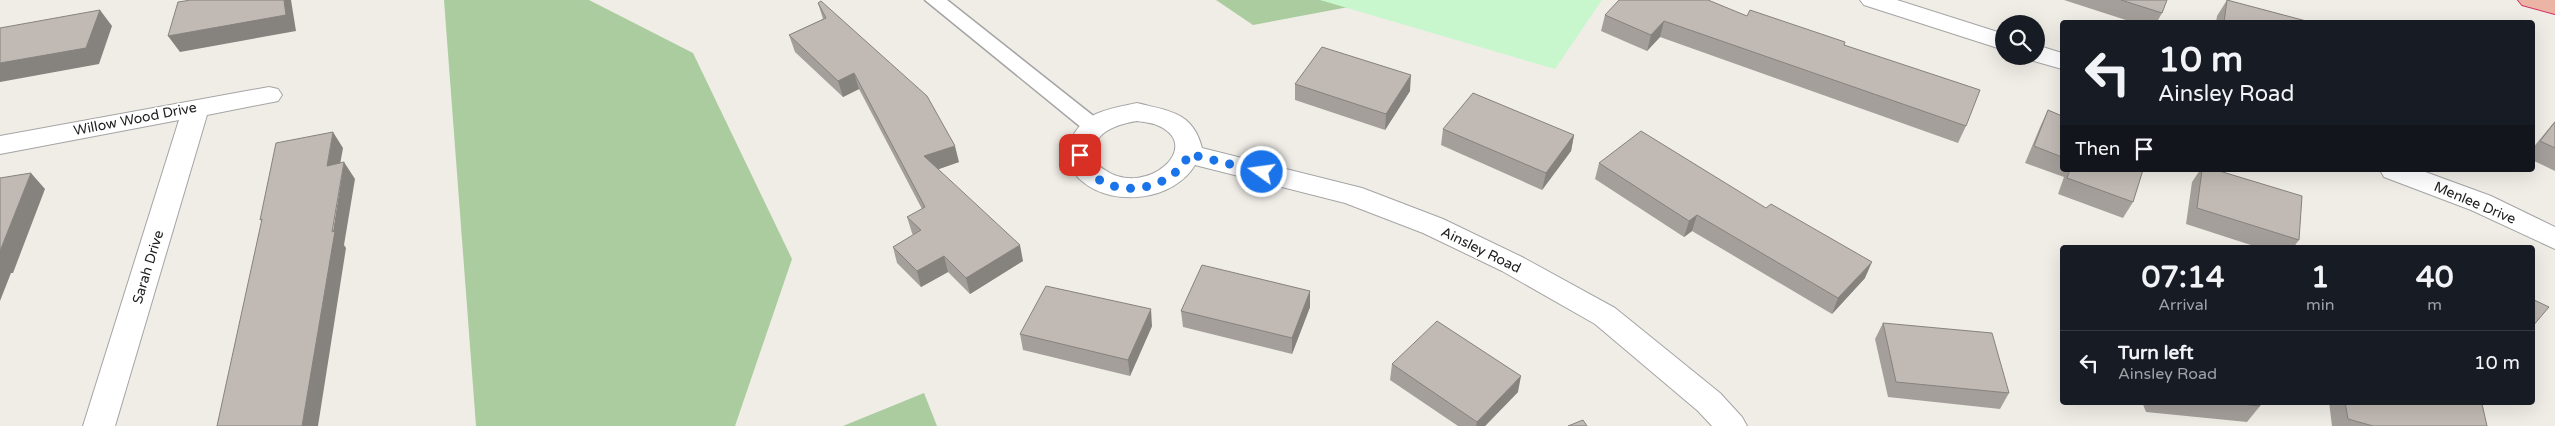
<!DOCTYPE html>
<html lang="en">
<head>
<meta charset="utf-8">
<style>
	body { margin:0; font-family:"Varela Round",sans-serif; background:#242831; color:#f1f3f6; height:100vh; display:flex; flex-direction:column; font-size:19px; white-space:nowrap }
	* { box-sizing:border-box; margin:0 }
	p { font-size:16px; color:#9ea1a6 }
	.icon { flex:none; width:28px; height:28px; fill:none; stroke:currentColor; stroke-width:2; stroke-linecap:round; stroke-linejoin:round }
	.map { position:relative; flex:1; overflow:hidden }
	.panel { position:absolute; left:2060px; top:245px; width:475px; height:160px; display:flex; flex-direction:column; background:#171b24; border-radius:5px; box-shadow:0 5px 20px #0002 }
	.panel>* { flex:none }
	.banner { position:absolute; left:2060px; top:20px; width:475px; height:152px; border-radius:5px; box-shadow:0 5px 20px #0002; background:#171b24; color:#f1f3f6; overflow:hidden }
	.buttons { position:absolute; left:1995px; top:15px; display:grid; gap:10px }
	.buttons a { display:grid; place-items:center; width:50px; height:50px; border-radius:50%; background:#171b24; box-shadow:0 5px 20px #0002; font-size:25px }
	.pin { position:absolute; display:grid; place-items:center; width:42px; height:42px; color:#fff; margin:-21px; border-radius:10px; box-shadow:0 2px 8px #0006 }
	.me { position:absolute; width:55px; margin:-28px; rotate:284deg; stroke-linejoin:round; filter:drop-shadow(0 0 4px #0008) }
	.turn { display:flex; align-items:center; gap:18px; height:105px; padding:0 15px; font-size:22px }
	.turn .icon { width:65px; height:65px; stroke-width:2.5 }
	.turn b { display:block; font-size:35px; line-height:42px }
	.then { display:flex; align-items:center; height:48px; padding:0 15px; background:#0003; gap:10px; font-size:19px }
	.eta { display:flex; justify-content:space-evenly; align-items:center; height:85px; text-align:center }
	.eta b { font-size:30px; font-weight:700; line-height:35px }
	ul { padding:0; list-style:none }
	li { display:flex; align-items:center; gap:15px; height:65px; padding:0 15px; border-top:1px solid #363941 }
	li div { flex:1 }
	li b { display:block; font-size:19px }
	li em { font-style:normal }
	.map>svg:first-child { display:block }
</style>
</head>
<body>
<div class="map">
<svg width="2555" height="426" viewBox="0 0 2555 426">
	<rect width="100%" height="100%" fill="#f0ede7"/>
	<g fill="#abcc9f">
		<polygon points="444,0 589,0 693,53 792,259 735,426 476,426"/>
		<polygon points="1216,0 1386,0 1253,25"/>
		<polygon points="924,393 937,426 843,426"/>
	</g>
	<polygon fill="#c8f6cd" points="1320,0 1602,0 1555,69"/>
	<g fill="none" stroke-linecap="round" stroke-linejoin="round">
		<defs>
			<polygon id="service" points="925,0 947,0 1101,122 1105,127 1101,132 1094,134 1087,132"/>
			<g id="minor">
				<polygon points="1860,0 1897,0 2004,34 2004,50 1864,5"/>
				<polygon points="2036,45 2062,53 2062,69 2027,59 2026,56 2036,56"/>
				<polygon points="269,87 278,89 282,95 278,101 207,115 115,426 83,426 179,120 0,154 0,136"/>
				<path d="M1137,103c32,8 56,9 65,45l160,40 81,31 79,38 93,51 105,85 22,24 5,9h-35l-14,-15 -103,-87 -93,-53 -79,-38 -78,-30 -150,-38c-21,35 -80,43 -112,17 -26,-21 -14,-55 13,-68 13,-6 27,-8 41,-11zM1137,121c7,1 16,2 22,5 45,21 -13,72 -54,44 -6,-3 -10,-8 -11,-15 -2,-23 24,-31 43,-34z"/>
				<polygon points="2380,170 2420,170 2491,196 2555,227 2555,249 2471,210 2384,177"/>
			</g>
			<polygon id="trunk" points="2518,0 2555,0 2555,14 2522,5"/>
		</defs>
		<use href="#service" stroke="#a4a4a4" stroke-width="3"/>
		<use href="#minor" stroke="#a4a4a4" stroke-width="2"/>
		<use href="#trunk" stroke="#d03264" stroke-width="2"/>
		<use href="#service" fill="#fff" fill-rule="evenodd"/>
		<use href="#minor" fill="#fff" fill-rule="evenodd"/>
		<use href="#trunk" fill="#ecb4a4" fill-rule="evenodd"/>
	</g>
	<g fill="#a59f9b">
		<polygon points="2064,0 2167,0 2162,13 2157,22 2132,22"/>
		<polygon points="2227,0 2310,22 2216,22 2217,16"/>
		<polygon points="818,3 959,162 938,169 1023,261 970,294 948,272 921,287 897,263 893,247 913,235 912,233 907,217 922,209 859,89 843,97 795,52 789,35 823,19"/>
		<polygon points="1605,15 1747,16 1844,45 1966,126 1958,143 1660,37 1647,51 1601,31"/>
		<polygon points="1295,84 1410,91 1385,130 1295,100"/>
		<polygon points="2048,110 2062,116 2062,170 2143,170 2133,202 2123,218 2058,194 2064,177 2025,163 2040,127"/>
		<polygon points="2555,121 2555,171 2532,160 2532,149"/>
		<polygon points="1443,129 1574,135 1571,151 1542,190 1441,145"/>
		<polygon points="1599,163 1865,278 1832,314 1692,231 1684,237 1595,179"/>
		<polygon points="2200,170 2216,170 2299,240 2293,248 2260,248 2186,224 2192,182"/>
		<polygon points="1310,307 1292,354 1183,327 1181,311"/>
		<polygon points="1883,323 2009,393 2000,409 1888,397 1875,339"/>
		<polygon points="1152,326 1130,376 1023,350 1020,334"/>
		<polygon points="1392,364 1518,392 1485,426 1458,426 1390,380"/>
		<polygon points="2142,402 2259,402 2260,406 2247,422 2146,412"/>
		<polygon points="2329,402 2476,402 2487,426 2332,426"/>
	</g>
	<g fill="#86827e">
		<polygon points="284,0 291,0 296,31 180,52 168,36"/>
		<polygon points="100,10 112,26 99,64 0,82 0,63"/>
		<polygon points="1664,21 1660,37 1647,51 1651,35"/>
		<polygon points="854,73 859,89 843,97 838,81"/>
		<polygon points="1411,75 1410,91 1385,130 1386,114"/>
		<polygon points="333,132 343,148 337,182 327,166"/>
		<polygon points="1574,135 1571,151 1542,190 1546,173"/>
		<polygon points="955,146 959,162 928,173 924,156"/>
		<polygon points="344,162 355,179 344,245 346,248 318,426 302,426"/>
		<polygon points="31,173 45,189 13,273 11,273 0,301 0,251"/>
		<polygon points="1697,215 1692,231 1684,237 1689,221"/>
		<polygon points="1020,245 1023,261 970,294 966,278"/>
		<polygon points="944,256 948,272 921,287 917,271"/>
		<polygon points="1872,262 1865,278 1832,314 1838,298"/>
		<polygon points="1310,291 1310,307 1292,354 1292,338"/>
		<polygon points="1151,309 1152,326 1130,376 1128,360"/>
		<polygon points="1521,376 1518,392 1485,426 1476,426 1477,422"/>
	</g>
	<g fill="#c0b9b4" stroke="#86827e">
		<polygon points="191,0 284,0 286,15 168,36 178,2"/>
		<polygon points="1619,0 1708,0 1747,16 1750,10 1845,42 1844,45 1980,90 1966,126 1664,21 1651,35 1605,15"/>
		<polygon points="2121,0 2167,0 2162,13"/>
		<polygon points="2227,0 2310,22 2224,22"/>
		<polygon points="821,1 927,96 955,146 924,156 1020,245 966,278 944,256 917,271 893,247 921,230 907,217 925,207 854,73 838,81 789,35 826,18 818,3"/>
		<polygon points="100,10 86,48 0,63 0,28"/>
		<polygon points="1322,47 1411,75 1386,114 1295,84"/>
		<polygon points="1473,93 1574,135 1546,173 1443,129"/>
		<polygon points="2048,110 2062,116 2062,157 2034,146"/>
		<polygon points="2555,122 2555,148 2540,141"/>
		<polygon points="1641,131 1766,208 1771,204 1872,262 1838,298 1697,215 1689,221 1599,163"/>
		<polygon points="333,132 327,166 344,162 332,232 335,231 302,426 217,426 262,219 260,220 276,143"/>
		<polygon points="2070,170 2143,170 2133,202 2067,178"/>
		<polygon points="2202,170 2216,170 2302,196 2299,240 2197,208"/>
		<polygon points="31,173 0,251 0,178"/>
		<polygon points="1202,265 1310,291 1292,338 1181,311"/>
		<polygon points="1046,286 1151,309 1128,360 1020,334"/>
		<polygon points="2532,299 2549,307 2532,327"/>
		<polygon points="1437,321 1521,376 1477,422 1392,364"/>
		<polygon points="1883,323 1992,333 2009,393 1896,382"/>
		<polygon points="2221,402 2259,402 2260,406"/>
		<polygon points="2345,402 2476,402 2482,404 2487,426 2373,426 2348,419"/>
		<polygon points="1583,420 1587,426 1568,426"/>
	</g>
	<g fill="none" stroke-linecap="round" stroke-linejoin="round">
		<path stroke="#1a73e8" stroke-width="9" stroke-dasharray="0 16.2" d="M1080,155c16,48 91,41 109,-1l73,18"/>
	</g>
	<g text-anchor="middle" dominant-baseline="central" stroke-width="4" stroke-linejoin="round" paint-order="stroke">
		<g font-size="14" fill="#202020" stroke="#fff">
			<text transform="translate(135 119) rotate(-11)">Willow Wood Drive</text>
			<text transform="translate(2475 203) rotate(23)">Menlee Drive</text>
			<text transform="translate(1481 250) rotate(26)">Ainsley Road</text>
			<text transform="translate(148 267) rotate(-73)">Sarah Drive</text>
		</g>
	</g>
</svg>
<div class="buttons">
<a><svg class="icon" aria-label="search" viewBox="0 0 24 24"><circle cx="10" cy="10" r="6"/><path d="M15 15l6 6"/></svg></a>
</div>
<div class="pin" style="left:1080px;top:155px;background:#d93025"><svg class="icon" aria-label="arrive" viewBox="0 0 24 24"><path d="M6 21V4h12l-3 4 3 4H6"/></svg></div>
<svg class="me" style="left:1262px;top:172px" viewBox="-20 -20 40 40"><circle r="17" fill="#1a73e8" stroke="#fff" stroke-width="3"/><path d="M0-11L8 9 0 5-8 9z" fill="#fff"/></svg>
<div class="banner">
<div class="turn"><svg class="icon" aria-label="left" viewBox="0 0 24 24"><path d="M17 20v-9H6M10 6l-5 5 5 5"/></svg><div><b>10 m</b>Ainsley Road</div></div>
<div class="then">Then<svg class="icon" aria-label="arrive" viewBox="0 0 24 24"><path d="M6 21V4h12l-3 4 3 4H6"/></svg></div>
</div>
<section class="panel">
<div class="eta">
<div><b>07:14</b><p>Arrival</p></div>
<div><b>1</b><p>min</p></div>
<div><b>40</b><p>m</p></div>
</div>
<ul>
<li><svg class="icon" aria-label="left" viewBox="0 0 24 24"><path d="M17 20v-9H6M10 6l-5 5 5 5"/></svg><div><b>Turn left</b><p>Ainsley Road</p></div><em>10 m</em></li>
</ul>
</section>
</div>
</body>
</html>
